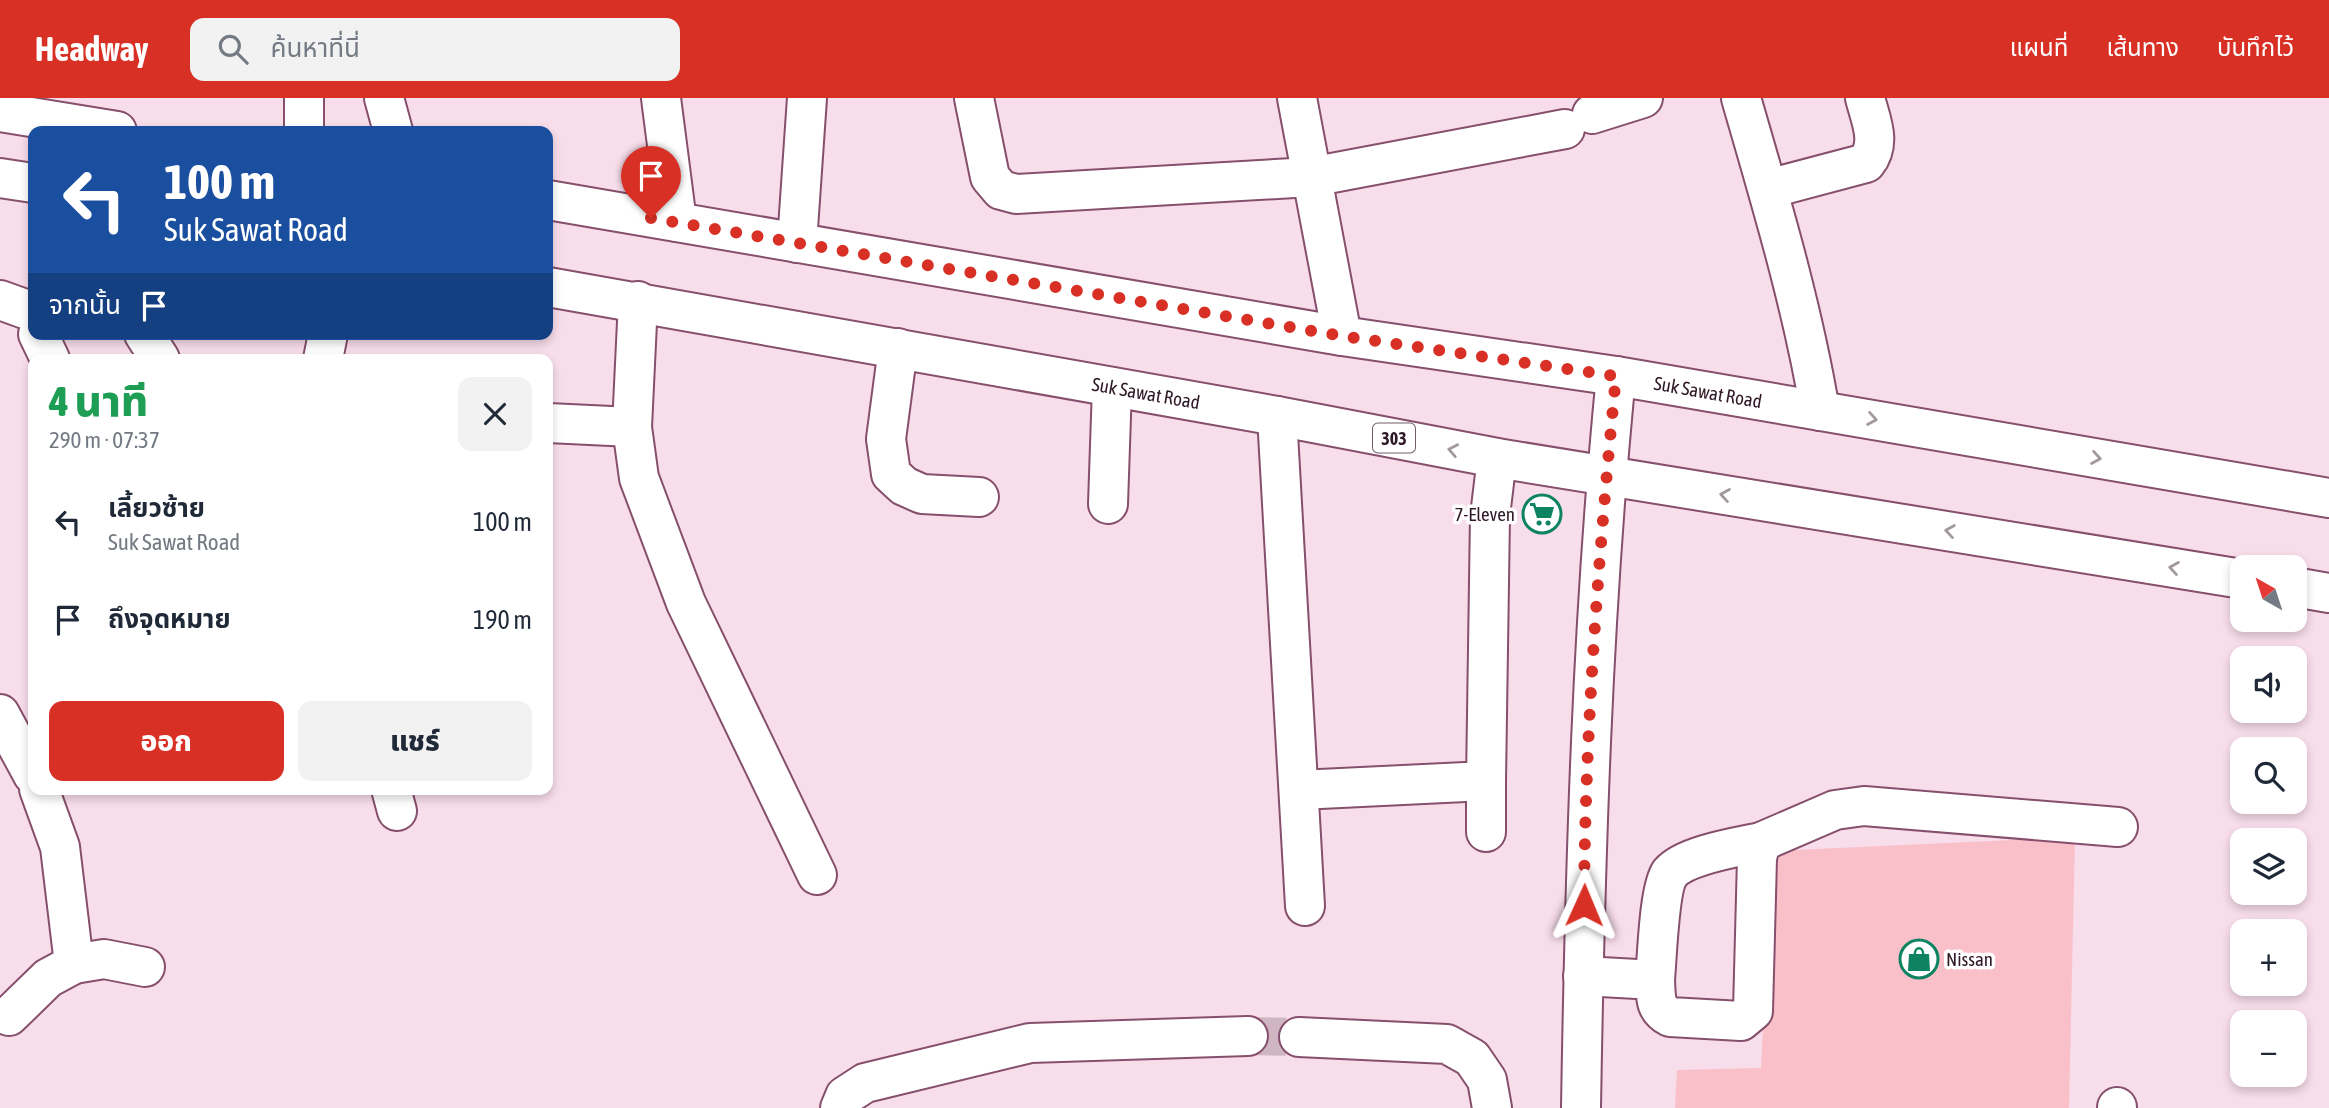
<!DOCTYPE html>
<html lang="th">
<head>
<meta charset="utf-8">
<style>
	body { margin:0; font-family:"Asap Condensed","Noto Sans Thai",sans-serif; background:#f2f2f3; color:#1f2937; height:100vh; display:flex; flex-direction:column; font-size:26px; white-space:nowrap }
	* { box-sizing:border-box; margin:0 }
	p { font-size:23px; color:#747a83 }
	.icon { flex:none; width:38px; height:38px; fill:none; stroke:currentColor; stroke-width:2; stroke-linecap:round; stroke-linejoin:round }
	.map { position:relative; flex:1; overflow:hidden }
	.panel { position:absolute; left:28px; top:256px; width:525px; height:441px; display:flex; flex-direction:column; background:#fff; border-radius:14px; box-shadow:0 4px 10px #0003 }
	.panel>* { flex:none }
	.top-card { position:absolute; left:28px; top:28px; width:525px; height:214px; border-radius:14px; box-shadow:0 4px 10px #0003; background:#1a4fa0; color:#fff; overflow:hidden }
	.needle { width:46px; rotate:321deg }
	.buttons { position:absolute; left:2230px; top:457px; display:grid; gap:14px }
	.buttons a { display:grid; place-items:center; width:77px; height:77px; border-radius:14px; background:#fff; box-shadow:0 4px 10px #0003; font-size:35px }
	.pin { position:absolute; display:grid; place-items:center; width:60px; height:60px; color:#fff; margin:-72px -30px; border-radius:50% 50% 50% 0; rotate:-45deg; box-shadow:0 0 7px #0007 }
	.pin .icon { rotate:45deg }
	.me { position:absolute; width:77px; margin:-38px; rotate:1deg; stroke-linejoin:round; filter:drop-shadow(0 0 5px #0008) }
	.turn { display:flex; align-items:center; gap:24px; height:147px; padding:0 21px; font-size:32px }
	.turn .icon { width:91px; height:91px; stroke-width:2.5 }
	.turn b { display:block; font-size:49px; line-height:60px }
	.then { display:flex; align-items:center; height:66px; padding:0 21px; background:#0003; gap:14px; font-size:26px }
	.round { display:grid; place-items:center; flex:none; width:74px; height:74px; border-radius:14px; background:#f2f2f3 }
	.head { display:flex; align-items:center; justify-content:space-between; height:119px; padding:0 21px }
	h1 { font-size:42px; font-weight:800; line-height:52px; color:#1e9e55 }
	.primary-button { display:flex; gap:14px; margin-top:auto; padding:14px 21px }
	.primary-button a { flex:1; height:80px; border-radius:14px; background:#d93025; color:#fff; font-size:28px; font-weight:800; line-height:80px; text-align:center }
	.primary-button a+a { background:#f2f2f3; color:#1f2937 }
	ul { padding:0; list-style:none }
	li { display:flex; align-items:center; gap:21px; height:98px; padding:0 21px }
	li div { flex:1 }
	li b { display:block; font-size:26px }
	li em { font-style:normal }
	header { display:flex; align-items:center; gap:42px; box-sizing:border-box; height:98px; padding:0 35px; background:#d93025; color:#fff }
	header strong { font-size:33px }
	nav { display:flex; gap:38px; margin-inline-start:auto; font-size:24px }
	.search { width:490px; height:63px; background:#f2f2f3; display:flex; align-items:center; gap:18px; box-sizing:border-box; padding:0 24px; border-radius:14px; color:#747a83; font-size:26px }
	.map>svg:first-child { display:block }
</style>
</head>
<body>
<header>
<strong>Headway</strong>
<div class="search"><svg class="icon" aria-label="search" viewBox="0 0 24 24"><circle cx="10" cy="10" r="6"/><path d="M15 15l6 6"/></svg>ค้นหาที่นี่</div>
<nav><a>แผนที่</a><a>เส้นทาง</a><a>บันทึกไว้</a></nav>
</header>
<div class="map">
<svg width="2329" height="1010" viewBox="0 0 2329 1010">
	<rect width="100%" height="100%" fill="#f8ddea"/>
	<polygon fill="#f9c0ca" points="2075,739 2069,1010 1675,1010 1677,972 1761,970 1772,753"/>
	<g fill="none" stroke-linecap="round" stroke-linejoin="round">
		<polyline stroke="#d0b6c3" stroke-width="38" stroke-dasharray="38 19" stroke-linecap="butt" points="1248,938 1299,939"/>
		<defs>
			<g id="minor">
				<polyline points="304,0 304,33"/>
				<polyline points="384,0 393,33"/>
				<polyline points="661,0 677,124"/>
				<polyline points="974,0 990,79 1001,92 1016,96 1311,79 1565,31"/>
				<polyline points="1297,0 1342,238"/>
				<path d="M1741,0c30,104 61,206 79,313"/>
				<polyline points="1592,16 1643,0"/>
				<path d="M1768,91l98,-26c16,-20 5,-42 -1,-65"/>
				<polyline points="797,145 807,0"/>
				<polyline points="0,202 25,211 33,210"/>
				<polyline points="638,203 632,329 639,380 686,505 817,777"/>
				<polyline points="38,236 50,261"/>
				<polyline points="144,236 160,261"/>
				<polyline points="898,250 886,341 891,376 904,388 922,396 979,399"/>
				<polyline points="323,261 328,236"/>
				<polyline points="1277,318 1305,808"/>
				<polyline points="548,325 632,329"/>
				<polyline points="1108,406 1112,289"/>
				<polyline points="0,616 33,677"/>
				<polyline points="39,691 60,749 74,866 104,861 145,869"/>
				<polyline points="391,691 397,713"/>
				<polyline points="1299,692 1486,683 1490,418 1497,360"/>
				<polyline points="1486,734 1486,683"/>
				<path d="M1583,878l72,4c1,16 -1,29 15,37l71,4 12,-10 4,-153 4,-16 74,-32 29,-4 254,21"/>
				<path d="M1655,882c2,-22 4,-92 15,-107 15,-18 68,-26 91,-31"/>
				<polyline points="9,918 48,880 74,866"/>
				<polyline points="1299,939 1447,946 1472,960 1487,982 1492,1010"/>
				<polyline points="2117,1009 2117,1010"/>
				<polyline points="840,1010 845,998 865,985 1030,945 1248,938"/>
				<path d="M1581,1010c4,-244 11,-488 35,-732"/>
			</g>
			<g id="major">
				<polyline points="0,14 117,33"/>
				<polyline points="0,80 33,85"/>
				<polyline points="548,102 1342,238 1616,278 2329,400"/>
				<polyline points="548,189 1277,318 1497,360 2242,481"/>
				<polyline points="2294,489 2329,495"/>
			</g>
		</defs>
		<use href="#minor" stroke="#864f6c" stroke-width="42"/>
		<use href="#major" stroke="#864f6c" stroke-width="42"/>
		<use href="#minor" stroke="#fff" stroke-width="38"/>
		<use href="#major" stroke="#fff" stroke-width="38"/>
	</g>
	<defs><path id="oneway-chevron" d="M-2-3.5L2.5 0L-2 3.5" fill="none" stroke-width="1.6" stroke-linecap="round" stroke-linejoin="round" transform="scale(1.75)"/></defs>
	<g stroke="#a2989d">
		<use href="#oneway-chevron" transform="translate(1872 321) rotate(10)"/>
		<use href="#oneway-chevron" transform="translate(1453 352) rotate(-169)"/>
		<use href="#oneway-chevron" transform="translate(2096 360) rotate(10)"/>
		<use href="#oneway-chevron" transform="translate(1725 397) rotate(-171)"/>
		<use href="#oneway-chevron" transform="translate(1950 433) rotate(-171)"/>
		<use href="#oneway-chevron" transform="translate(2174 470) rotate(-171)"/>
	</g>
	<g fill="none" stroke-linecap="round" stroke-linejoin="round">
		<path stroke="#d93025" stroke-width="12" stroke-dasharray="0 21.6" d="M651,120l691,118 274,40c-17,175 -31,353 -32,529"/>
	</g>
	<defs>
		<symbol id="supermarket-ring" viewBox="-11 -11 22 22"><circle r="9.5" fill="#fff" stroke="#0e8362" stroke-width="1.5"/><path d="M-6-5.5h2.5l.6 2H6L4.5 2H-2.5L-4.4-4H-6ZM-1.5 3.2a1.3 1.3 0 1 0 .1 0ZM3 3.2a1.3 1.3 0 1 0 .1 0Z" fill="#0e8362"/></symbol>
		<symbol id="shop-ring" viewBox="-11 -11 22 22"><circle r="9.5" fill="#fff" stroke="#0e8362" stroke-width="1.5"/><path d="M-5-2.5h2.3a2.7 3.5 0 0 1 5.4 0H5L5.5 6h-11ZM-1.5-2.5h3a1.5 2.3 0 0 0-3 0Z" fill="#0e8362"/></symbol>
	</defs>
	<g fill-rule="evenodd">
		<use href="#supermarket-ring" x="1520" y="394" width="44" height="44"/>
		<use href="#shop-ring" x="1897" y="839" width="44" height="44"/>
	</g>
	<g text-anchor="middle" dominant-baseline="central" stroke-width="7" stroke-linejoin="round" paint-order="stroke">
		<rect fill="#fff" stroke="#6e5e67" stroke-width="2" x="1373" y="325.5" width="42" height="29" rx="5"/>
		<g font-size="18" font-weight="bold" fill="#301926">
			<text x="1394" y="340">303</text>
		</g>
		<g font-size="19" fill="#301926" stroke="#fff">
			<text transform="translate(1708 294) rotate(10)">Suk Sawat Road</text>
			<text transform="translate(1146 295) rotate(10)">Suk Sawat Road</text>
		</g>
		<g font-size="19" fill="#301926" stroke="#fff" text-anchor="end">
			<text x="1515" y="416">7-Eleven</text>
			<text x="1946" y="861" text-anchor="start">Nissan</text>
		</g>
	</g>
</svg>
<div class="buttons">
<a><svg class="needle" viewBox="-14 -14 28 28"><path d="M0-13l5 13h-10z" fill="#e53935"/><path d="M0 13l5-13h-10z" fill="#747a83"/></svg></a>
<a><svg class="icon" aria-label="sound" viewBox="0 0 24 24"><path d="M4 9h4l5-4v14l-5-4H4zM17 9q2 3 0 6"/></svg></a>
<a><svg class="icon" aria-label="search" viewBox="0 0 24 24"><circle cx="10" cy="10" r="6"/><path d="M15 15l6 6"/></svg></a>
<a><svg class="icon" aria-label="layers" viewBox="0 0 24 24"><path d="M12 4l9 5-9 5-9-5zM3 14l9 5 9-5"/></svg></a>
<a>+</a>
<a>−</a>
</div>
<div class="pin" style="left:651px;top:120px;background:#d93025"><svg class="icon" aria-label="arrive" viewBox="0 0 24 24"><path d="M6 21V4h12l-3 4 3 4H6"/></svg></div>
<svg class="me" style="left:1584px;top:807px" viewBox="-20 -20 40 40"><path d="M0-17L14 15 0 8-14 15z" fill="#d93025" stroke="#fff" stroke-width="4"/></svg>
<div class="top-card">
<div class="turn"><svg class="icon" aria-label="left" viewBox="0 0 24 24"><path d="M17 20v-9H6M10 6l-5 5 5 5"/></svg><div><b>100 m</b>Suk Sawat Road</div></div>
<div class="then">จากนั้น<svg class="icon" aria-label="arrive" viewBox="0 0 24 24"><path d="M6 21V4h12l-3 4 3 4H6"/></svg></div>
</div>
<section class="panel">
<div class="head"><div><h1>4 นาที</h1><p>290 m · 07:37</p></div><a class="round"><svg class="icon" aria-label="close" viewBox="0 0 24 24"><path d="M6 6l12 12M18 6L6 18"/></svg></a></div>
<ul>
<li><svg class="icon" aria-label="left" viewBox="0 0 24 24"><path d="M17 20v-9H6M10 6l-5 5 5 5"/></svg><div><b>เลี้ยวซ้าย</b><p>Suk Sawat Road</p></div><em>100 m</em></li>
<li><svg class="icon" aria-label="arrive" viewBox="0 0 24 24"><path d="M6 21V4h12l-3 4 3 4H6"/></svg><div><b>ถึงจุดหมาย</b></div><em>190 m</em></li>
</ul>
<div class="primary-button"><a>ออก</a><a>แชร์</a></div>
</section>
</div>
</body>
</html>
